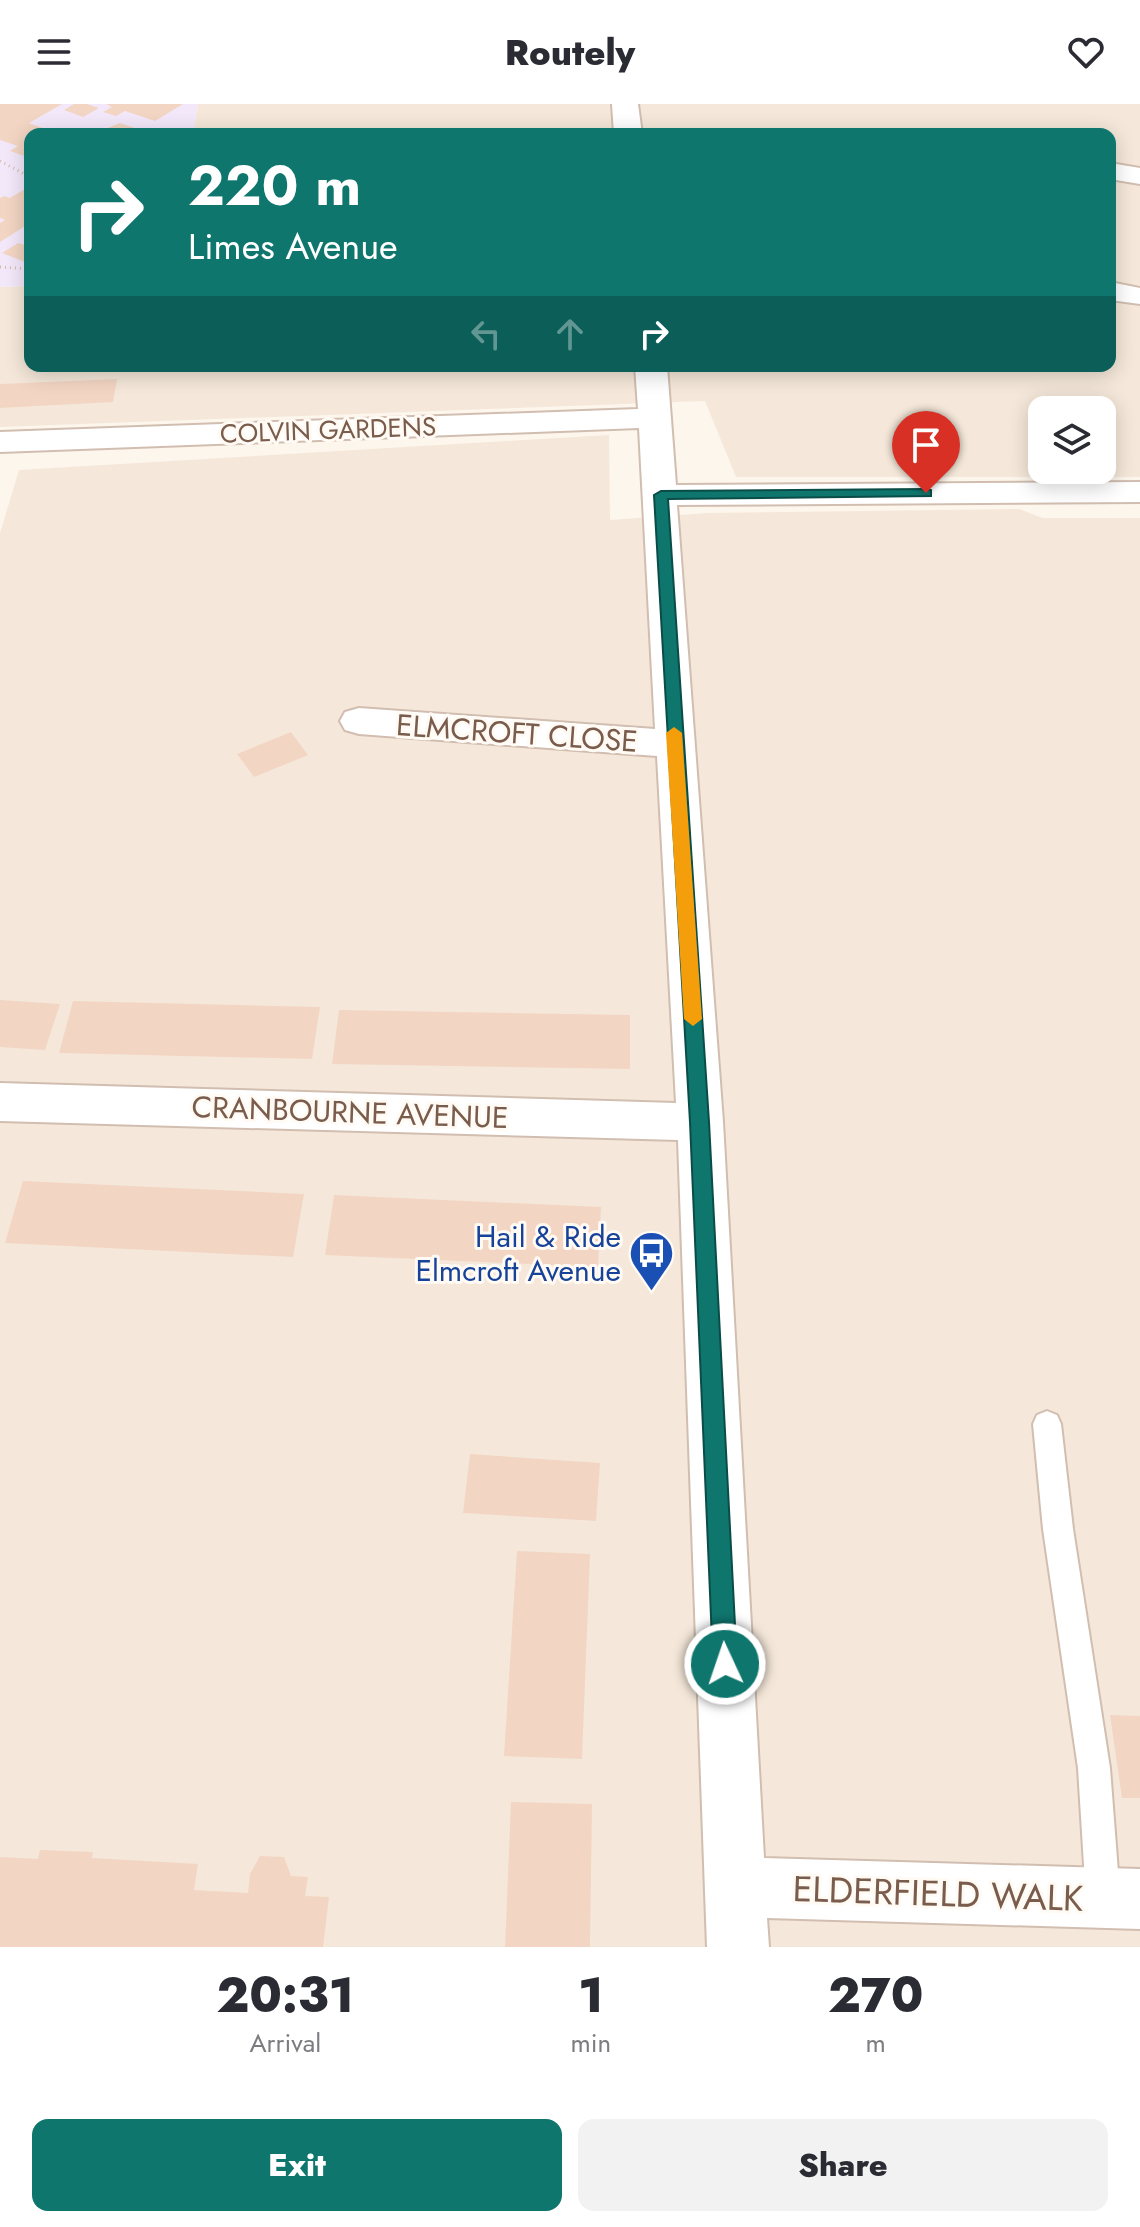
<!DOCTYPE html>
<html lang="en">
<head>
<meta charset="utf-8">
<style>
	body { margin:0; font-family:Jost,sans-serif; background:#f2f2f3; color:#2b2b33; height:100vh; display:flex; flex-direction:column; font-size:30px; white-space:nowrap }
	* { box-sizing:border-box; margin:0 }
	p { font-size:26px; color:#7c7c81 }
	.icon { flex:none; width:44px; height:44px; fill:none; stroke:currentColor; stroke-width:2; stroke-linecap:round; stroke-linejoin:round }
	.map { position:relative; height:1843px; overflow:hidden }
	.sheet { display:flex; flex-direction:column; background:#fff; flex:1 }
	.sheet>* { flex:none }
	.guide { position:absolute; left:24px; top:24px; width:1092px; height:244px; border-radius:16px; box-shadow:0 4px 20px #0003; background:#0f766e; color:#fff; overflow:hidden }
	.controls { position:absolute; left:1028px; top:292px; display:grid; gap:16px }
	.controls a { display:grid; place-items:center; width:88px; height:88px; border-radius:16px; background:#fff; box-shadow:0 4px 20px #0003; font-size:40px }
	.pin { position:absolute; display:grid; place-items:center; width:68px; height:68px; color:#fff; margin:-82px -34px; border-radius:50% 50% 50% 0; rotate:-45deg; box-shadow:0 0 8px #0007 }
	.pin .icon { rotate:45deg }
	.me { position:absolute; width:88px; margin:-44px; rotate:357deg; stroke-linejoin:round; filter:drop-shadow(0 0 6px #0008) }
	.turn { display:flex; align-items:center; gap:28px; height:168px; padding:0 32px; font-size:36px }
	.turn .icon { width:104px; height:104px; stroke-width:2.5 }
	.turn b { display:block; font-size:56px; line-height:68px }
	.lanes { display:flex; align-items:center; height:76px; padding:0 32px; background:#0003; justify-content:center; gap:40px; direction:ltr }
	.lanes .off { opacity:.35 }
	.eta { display:flex; justify-content:space-evenly; align-items:center; height:136px; text-align:center }
	.eta b { font-size:48px; font-weight:800; line-height:56px }
	.action { display:flex; gap:16px; margin-top:auto; padding:16px 32px }
	.action a { flex:1; height:92px; border-radius:16px; background:#0f766e; color:#fff; font-size:32px; font-weight:800; line-height:92px; text-align:center }
	.action a+a { background:#f2f2f3; color:#2b2b33 }
	header { display:flex; justify-content:space-between; align-items:center; height:104px; padding:0 32px; background:#fff; font-size:36px; font-weight:800 }
	.map>svg:first-child { display:block }
</style>
</head>
<body>
<header><svg class="icon" aria-label="menu" viewBox="0 0 24 24"><path d="M4 6h16M4 12h16M4 18h16"/></svg>Routely<svg class="icon" aria-label="heart" viewBox="0 0 24 24"><path d="M12 20l-8-8c-3-5 5-10 8-4 3-6 11-1 8 4z"/></svg></header>
<div class="map">
<svg width="1140" height="1843" viewBox="0 0 1140 1843">
	<rect width="100%" height="100%" fill="#fdf6ec"/>
	<g fill="#f5e8da" fill-rule="evenodd">
		<path d="M198,0h942v373h-404l-31,-76 -705,26v-140l30,-1v80h1080v-232h-917zM1042,306h60v60h-60z"/>
		<polygon points="609,331 610,416 709,409 1019,405 1043,414 1140,414 1140,1843 0,1843 0,429 19,366"/>
	</g>
	<polygon fill="#f3e8fa" points="0,0 198,0 193,30 30,30 30,182 0,183"/>
	<g fill="#f3d5c3">
		<polygon points="0,0 62,0 29,19 59,30 30,30 30,54 10,47 18,42 0,36"/>
		<polygon points="74,0 87,0 99,4 83,13 64,6"/>
		<polygon points="106,0 183,0 155,17 125,7 116,12 103,8 112,3"/>
		<polygon points="120,19 141,26 134,30 93,30"/>
		<polygon points="30,82 30,119 0,138 0,119 5,116 0,114 0,94 4,92 10,94"/>
		<polygon points="30,138 30,160 2,149 18,139 25,141"/>
		<polygon points="117,275 113,298 0,304 0,280"/>
		<polygon points="291,628 308,651 254,673 237,650"/>
		<polygon points="0,896 60,900 45,946 0,943"/>
		<polygon points="73,897 320,903 312,955 59,949"/>
		<polygon points="339,906 630,911 630,965 332,960"/>
		<polygon points="23,1077 304,1090 293,1153 5,1139"/>
		<polygon points="334,1091 601,1103 598,1163 325,1151"/>
		<polygon points="470,1350 600,1359 596,1417 463,1409"/>
		<polygon points="517,1447 590,1450 582,1655 504,1652"/>
		<polygon points="1110,1611 1140,1612 1140,1694 1122,1694"/>
		<polygon points="511,1698 592,1700 590,1843 505,1843"/>
		<polygon points="40,1746 93,1748 92,1754 198,1760 194,1786 248,1789 250,1770 260,1752 284,1753 291,1772 308,1773 305,1792 329,1793 323,1843 0,1843 0,1753 38,1755"/>
	</g>
	<g fill="none" stroke-linecap="round" stroke-linejoin="round">
		<defs>
			<polygon id="service" points="1047,1307 1057,1311 1061,1320 1073,1425 1110,1664 1120,1794 1115,1806 1103,1811 1091,1806 1086,1794 1078,1664 1043,1425 1033,1320 1037,1311"/>
			<g id="minor">
				<polygon points="612,0 638,0 642,30 614,30"/>
				<polygon points="1110,59 1140,64 1140,80 1110,75"/>
				<polygon points="1110,178 1140,184 1140,200 1110,196"/>
				<polygon points="635,262 667,262 676,381 1140,378 1140,398 677,401 723,1018 764,1754 1140,1765 1140,1825 767,1814 769,1843 707,1843 678,1036 0,1017 0,979 676,999 657,652 359,630 345,626 340,617 345,608 359,604 655,625 639,324 0,348 0,328 638,305"/>
			</g>
		</defs>
		<use href="#service" stroke="#d1beb0" stroke-width="4"/>
		<use href="#minor" stroke="#d1beb0" stroke-width="4"/>
		<g stroke="#d9b8a5" stroke-width="3" stroke-dasharray="1 4" stroke-linecap="butt">
			<polyline points="0,57 30,73"/>
			<polyline points="0,163 30,165"/>
		</g>
		<use href="#service" fill="#fff" fill-rule="evenodd"/>
		<use href="#minor" fill="#fff" fill-rule="evenodd"/>
	</g>
	<polygon fill="#0f766e" stroke="#0a4d48" stroke-width="2" points="926,385 931,386 931,392 668,395 709,1018 737,1560 733,1568 725,1571 717,1568 713,1560 690,1018 654,391 661,387"/>
	<polygon fill="#f59e0b" points="674,623 682,629 702,915 693,922 684,915 666,629"/>
	<defs>
		<symbol id="bus-pin" viewBox="-11 -11 22 30"><path d="M0 17L-7.5 6A9.5 9.5 0 1 1 7.5 6Z" fill="#1a4fb4" stroke="#fffaf3"/><path d="M-5-6H5V4H4V6H2V4H-2V6H-4V4H-5ZM-3.5-4V0h7V-4ZM-3.5 1.2v1.5H-2V1.2ZM2 1.2v1.5H3.5V1.2Z" fill="#fff"/></symbol>
	</defs>
	<g fill-rule="evenodd">
		<use href="#bus-pin" x="626" y="1124" width="51" height="69"/>
	</g>
	<g text-anchor="middle" dominant-baseline="central" stroke-width="6" stroke-linejoin="round" paint-order="stroke">
		<g font-size="26" fill="#7a5c4d" stroke="#fffaf3">
			<text transform="translate(328 326) rotate(-2)">COLVIN GARDENS</text>
		</g>
		<g font-size="30" fill="#7a5c4d" stroke="#fffaf3">
			<text transform="translate(517 629) rotate(4)">ELMCROFT CLOSE</text>
			<text transform="translate(350 1008) rotate(2)">CRANBOURNE AVENUE</text>
		</g>
		<g font-size="30" fill="#164399" stroke="#fffaf3" text-anchor="end">
			<text x="621" y="1132">Hail &amp; Ride<tspan x="621" dy="34">Elmcroft Avenue</tspan></text>
		</g>
		<g font-size="36" fill="#7a5c4d" stroke="#fffaf3">
			<text transform="translate(938 1789) rotate(2)">ELDERFIELD WALK</text>
		</g>
	</g>
</svg>
<div class="controls">
<a><svg class="icon" aria-label="layers" viewBox="0 0 24 24"><path d="M12 4l9 5-9 5-9-5zM3 14l9 5 9-5"/></svg></a>
</div>
<div class="pin" style="left:926px;top:389px;background:#d93025"><svg class="icon" aria-label="arrive" viewBox="0 0 24 24"><path d="M6 21V4h12l-3 4 3 4H6"/></svg></div>
<svg class="me" style="left:725px;top:1560px" viewBox="-20 -20 40 40"><circle r="17" fill="#0f766e" stroke="#fff" stroke-width="3"/><path d="M0-11L8 9 0 5-8 9z" fill="#fff"/></svg>
<div class="guide">
<div class="turn"><svg class="icon" aria-label="right" viewBox="0 0 24 24"><path d="M7 20v-9h11M14 6l5 5-5 5"/></svg><div><b>220 m</b>Limes Avenue</div></div>
<div class="lanes"><svg class="icon off" aria-label="left" viewBox="0 0 24 24"><path d="M17 20v-9H6M10 6l-5 5 5 5"/></svg><svg class="icon off" aria-label="ahead" viewBox="0 0 24 24"><path d="M12 20V5M6 11l6-6 6 6"/></svg><svg class="icon" aria-label="right" viewBox="0 0 24 24"><path d="M7 20v-9h11M14 6l5 5-5 5"/></svg></div>
</div>
</div>
<section class="sheet">
<div class="eta">
<div><b>20:31</b><p>Arrival</p></div>
<div><b>1</b><p>min</p></div>
<div><b>270</b><p>m</p></div>
</div>
<div class="action"><a>Exit</a><a>Share</a></div>
</section>
</body>
</html>
